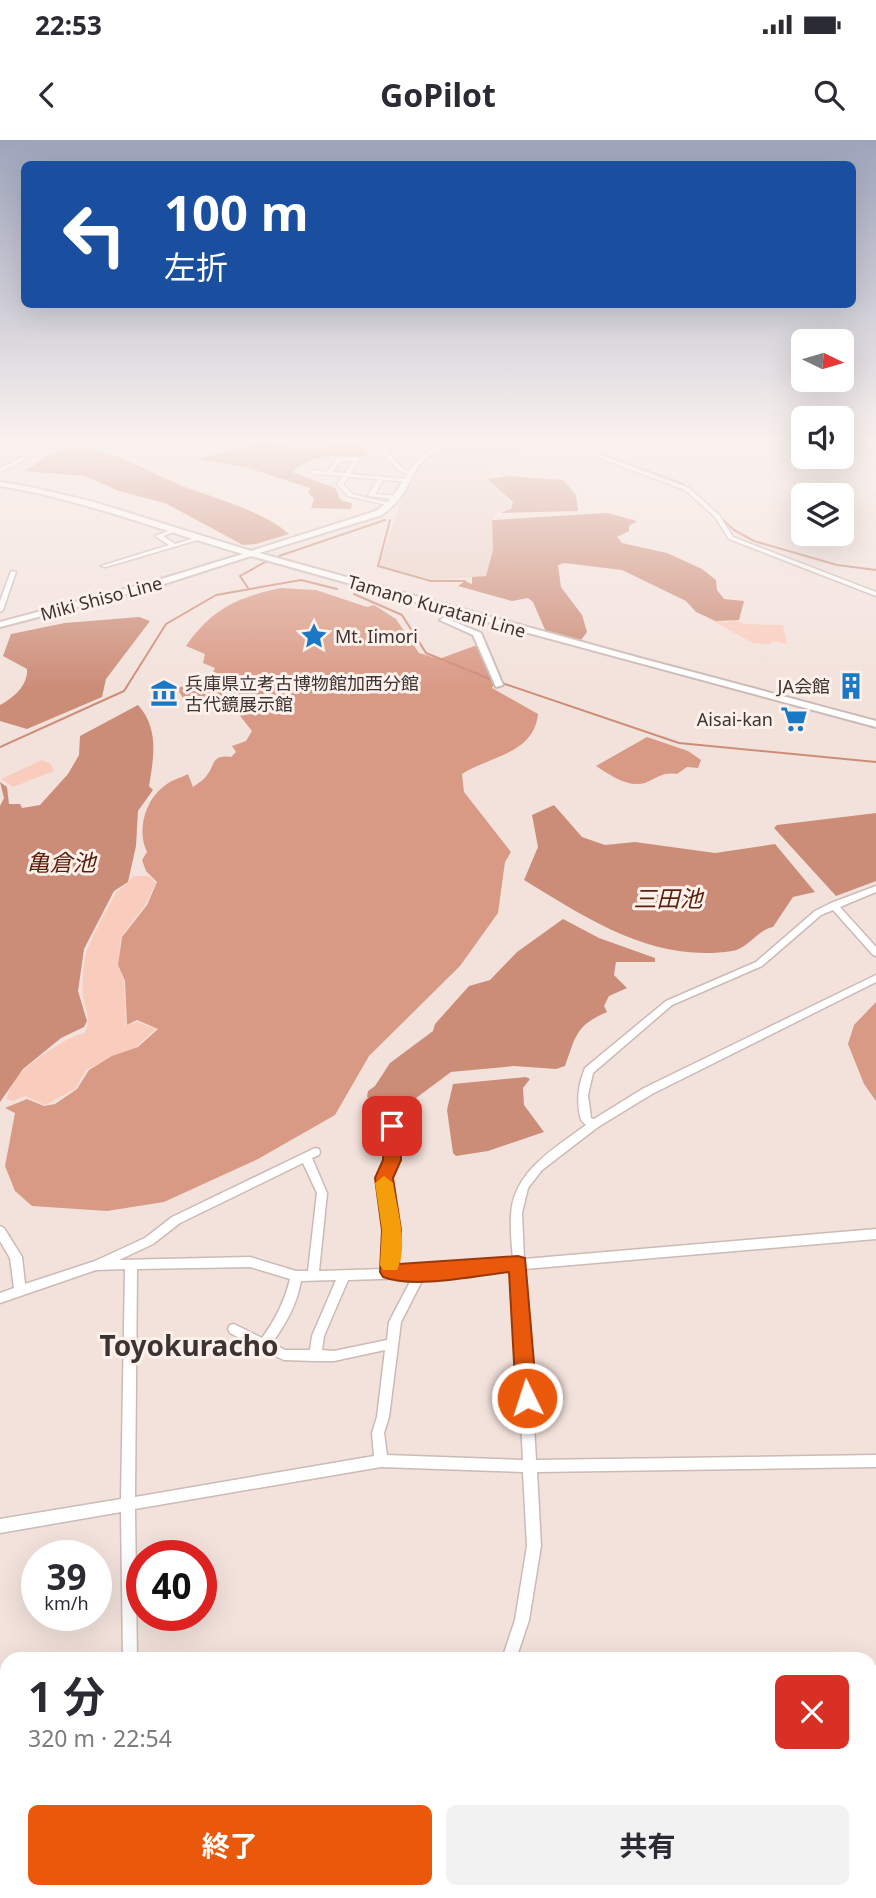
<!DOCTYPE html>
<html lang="ja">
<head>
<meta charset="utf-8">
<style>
	body { margin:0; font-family:"Noto Sans","Noto Sans JP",sans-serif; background:#f2f2f3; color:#2b2b33; height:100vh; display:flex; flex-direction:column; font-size:26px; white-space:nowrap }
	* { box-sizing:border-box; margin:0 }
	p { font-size:23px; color:#7c7c81 }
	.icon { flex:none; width:38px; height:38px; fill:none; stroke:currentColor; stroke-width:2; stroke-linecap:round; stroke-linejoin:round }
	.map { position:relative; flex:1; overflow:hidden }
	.drawer { position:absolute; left:0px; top:1512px; width:877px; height:247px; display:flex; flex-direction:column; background:#fff; border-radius:21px 21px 0 0; box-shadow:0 7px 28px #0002 }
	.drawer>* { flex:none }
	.banner { position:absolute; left:21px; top:21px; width:835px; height:147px; border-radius:10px; box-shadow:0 7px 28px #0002; background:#1a4fa0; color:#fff; overflow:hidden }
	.needle { width:46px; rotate:95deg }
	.fabs { position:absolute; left:791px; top:189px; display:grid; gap:14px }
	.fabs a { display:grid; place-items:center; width:63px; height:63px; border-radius:10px; background:#fff; box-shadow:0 7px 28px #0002; font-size:35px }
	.speed { position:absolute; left:21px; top:1400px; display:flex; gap:14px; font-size:35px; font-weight:700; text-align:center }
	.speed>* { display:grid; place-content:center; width:91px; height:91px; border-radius:50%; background:#fff; box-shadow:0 7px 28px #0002; line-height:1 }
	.speed small { font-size:18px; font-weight:400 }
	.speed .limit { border:10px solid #d22; background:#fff; color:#111 }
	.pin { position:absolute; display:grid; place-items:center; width:60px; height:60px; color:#fff; margin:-30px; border-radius:14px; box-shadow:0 4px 10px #0006 }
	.me { position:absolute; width:77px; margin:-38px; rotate:356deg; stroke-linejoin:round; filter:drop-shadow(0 0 5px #0008) }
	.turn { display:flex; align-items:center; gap:24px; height:147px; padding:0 28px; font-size:32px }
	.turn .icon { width:91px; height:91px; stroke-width:2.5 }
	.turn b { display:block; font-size:49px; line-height:60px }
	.round { display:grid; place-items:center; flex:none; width:74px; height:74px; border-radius:10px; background:#f2f2f3 }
	.overview { display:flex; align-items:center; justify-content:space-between; height:119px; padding:0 28px }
	h1 { font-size:42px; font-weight:700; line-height:52px }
	.action { display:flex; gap:14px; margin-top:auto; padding:14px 28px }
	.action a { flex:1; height:80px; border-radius:10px; background:#ea580c; color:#fff; font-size:28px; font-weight:700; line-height:80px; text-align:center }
	.action a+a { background:#f2f2f3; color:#2b2b33 }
	.status { display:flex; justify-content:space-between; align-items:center; height:49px; padding:0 35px; background:#fff; direction:ltr }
	.status svg { height:19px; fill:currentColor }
	header { display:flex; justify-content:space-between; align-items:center; height:91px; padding:0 28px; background:#fff; font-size:32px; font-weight:700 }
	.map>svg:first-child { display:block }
</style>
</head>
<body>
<div class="status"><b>22:53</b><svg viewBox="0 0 49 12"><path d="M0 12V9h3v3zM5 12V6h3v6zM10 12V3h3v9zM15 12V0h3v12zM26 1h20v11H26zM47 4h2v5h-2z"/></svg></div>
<header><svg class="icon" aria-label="back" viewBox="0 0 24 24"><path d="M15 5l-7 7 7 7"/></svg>GoPilot<svg class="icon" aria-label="search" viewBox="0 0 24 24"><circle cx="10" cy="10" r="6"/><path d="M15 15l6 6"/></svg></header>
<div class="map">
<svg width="876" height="1758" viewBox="0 0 876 1758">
	<rect width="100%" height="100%" fill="#f3e2dc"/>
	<polygon fill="#ebd2ca" points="465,302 534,302 487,334 489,343 498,347 513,365 508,370 497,372 492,380 493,410 486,436 436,440 379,426 406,347 420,321 438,309"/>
	<g fill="#faccbd">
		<polygon points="705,477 726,483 734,479 744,484 786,485 783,486 787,504 773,501 770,504 753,503"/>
		<polygon points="42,620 51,624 54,631 13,647 1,639"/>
		<path d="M133,736h16l7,7 -11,22 -24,32 -3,28 6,16 2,45 -15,4 27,-8 18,7 -20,18 -49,22 -12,20 -30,16 -20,-9 -12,5 -7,-2c3,-6 5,-15 10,-20 9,-14 53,-44 69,-46 6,-15 1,-21 -2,-36 -2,-11 1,-33 3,-44 2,-7 27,-58 32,-62 6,-6 11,-7 15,-15z"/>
	</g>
	<g fill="#d99a85">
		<path d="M280,448l36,2 51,17 7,-2 22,14 23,34 20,6 38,-14 19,35 -4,8 46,26c-4,40 -48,42 -76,60l2,18 47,60 -6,10 -7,51 -38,53 -91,90 -34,59 -77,44 -94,43 -57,9 -75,-5 -17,-15 -10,-25 10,-53 -10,-5 22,-9 17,7 11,-2 22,-15 12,-19 23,-14 26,-9 20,-18 -21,-9 -10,5 -2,-44 -7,-16 4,-28 25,-32 10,-23 -11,-11 -4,-11 5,-8c-10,-20 -3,-50 16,-65 6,-6 17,-9 25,-13l5,13c5,-4 11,-7 14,-12 8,-9 4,-21 24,-18l5,-5 -4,-6 14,-5 6,-10 -15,-19 -50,-7 -10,-17 33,-9 5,-11 -12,-5 2,-9 -19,-8c26,-37 50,-48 94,-58z"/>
		<path d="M647,597l41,14 13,9 -3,8 -11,-1 -10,7c-15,-2 -19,4 -32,9 -17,5 -35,-8 -49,-17z"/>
		<polygon points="876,862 876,961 864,944 848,904 854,885"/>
		<polygon points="870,1741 876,1742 876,1758 597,1758 600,1752 870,1752"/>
	</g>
	<g fill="#cc8d78">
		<path d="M263,302l39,7 50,-5 17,9c-20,13 -45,-10 -77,19l43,16c6,10 2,13 17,15l-1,6 -40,-1 3,-10 -6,-5 2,-5 -62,-20 -49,-9z"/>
		<path d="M73,308c43,1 74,24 112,39 30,11 82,26 104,47l-33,10 -13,1 -78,-42 -46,-12 -34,-15 -60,-5 25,-17z"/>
		<polygon points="509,336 563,340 576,355 578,371 500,373 511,369 513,362 487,339"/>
		<polygon points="607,373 637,381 629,386 629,391 617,397 622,403 667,413 702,429 716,440 717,450 724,459 744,461 739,480 716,481 696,472 686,461 622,430 564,423 558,425 561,447 582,475 587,492 581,500 546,492 533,462 528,458 512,461 458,446 465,441 472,444 472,437 486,436 493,410 492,380"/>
		<path d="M139,477l11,4 -44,58 -4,18 -75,32 -27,-8v-16c13,-7 28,-19 27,-36l-24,-13 8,-22 54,-11z"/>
		<path d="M138,565c21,23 16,52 11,81l4,4 -15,21 -2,35 -8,36 -14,9 -30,58 -6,42 9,30 -3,6 -23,11 -38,31 -23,33v-296l4,-8 -4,-16 7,5 2,17h11l2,4 18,-3 28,-31 11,-19 1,-19z"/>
		<path d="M554,665l28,32 23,8 30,-3 80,11 60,-9 40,48 -22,5 -20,30c-16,3 -25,22 -41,24 -79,12 -144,-32 -208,-71l14,-33 -6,-32z"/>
		<polygon points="876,673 876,741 836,756 774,688 777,685"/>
		<path d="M563,779l36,19 56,20v4h-39l-2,13 13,13 -18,8 -5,10 3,6c-32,14 -31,24 -42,54l-9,3 -42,-3 -63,6 -51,38 -33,-13 1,-6 7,-5 15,-23 43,-32 2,-7 34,-38 21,-6 27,-28z"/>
		<polygon points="526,937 530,939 523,948 524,965 544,992 488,1011 456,1016 453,1013 447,970 453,944"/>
	</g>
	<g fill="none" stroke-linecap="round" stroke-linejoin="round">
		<g stroke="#cc8d78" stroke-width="2">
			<polyline points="567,302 683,344 734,390 754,401 837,425 876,430"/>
			<polyline points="633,302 644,307"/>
			<polyline points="390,380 378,426 431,441 465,441"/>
			<polyline points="279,416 385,380"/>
			<polyline points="248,448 240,436 267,421"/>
			<polyline points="354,454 402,475 426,513 495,541"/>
			<polyline points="502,543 679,603 876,622"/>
			<polyline points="0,607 124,551 166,484 216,455 301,440 337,449"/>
		</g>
		<g fill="#cc8d78" fill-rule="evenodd">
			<rect x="870" y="1690" width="6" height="24"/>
			<polygon points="226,1752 256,1752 254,1758 223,1758"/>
		</g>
		<defs>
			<g id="minor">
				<polygon points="95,302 120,302 47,309 0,332 0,328 44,307"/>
				<path d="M374,302h5l22,25 10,6v2c-16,-3 -27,-20 -37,-33z"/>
				<polygon points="432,302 438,302 435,305 437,309 433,309 429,305"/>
				<polygon points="558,302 566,302 689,348 719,375 733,397 876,452 876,456 729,399 715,377 685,350"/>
				<path d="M357,317l3,2 -10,15 58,5 1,1 -3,2 -23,-2 -8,14 23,2 1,1 -3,2 -27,-3 -1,-1 10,-16 -30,-2 -5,7 9,10 40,10v2l-44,-10 -11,-12 6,-8 -29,-2 -3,-2 3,-2 13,2 10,-14zM341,321h12l-8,12 -13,-1z"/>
				<polygon points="174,389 179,390 163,396 175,404 201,396 204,398 106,427 101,426 169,405 155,396"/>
				<polygon points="11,431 16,432 3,470 0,472 0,461"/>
				<path d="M876,746v6l-36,15 36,40v9l-3,-1 -40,-45 -12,5 -59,51 -90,39 -79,68 -5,22 3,23 3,1 50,-31 232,-113v7l-224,112 -54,33 -56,43 -14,18 -6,25 2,46 352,-30v10l-351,30 11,191 340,-5v12l-339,5 4,74 -12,74 -13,39h-14l13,-39 12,-74 -4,-74 -142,-5 -246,42 2,150h-14l-2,-147 -121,21v-14l121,-20 4,-230 -29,1 -96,33v-10l14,-5 -4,-30 -10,-17v-15l4,2 18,29 3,27 70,-23 50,-23 27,-21 143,-69 4,1 1,3 -1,3 -7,3 15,35 -8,78 65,-2 1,-39 -6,-52 8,-18v-34l1,-3h8l1,3v34l-8,18 8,52 -1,39 117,-9c-1,-14 -3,-30 -2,-44 1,-44 44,-68 75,-91l-5,-5c-5,-18 -3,-35 4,-52l81,-67 90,-39 59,-51 16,-8zM303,1023l14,30 -9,78h-12l-46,-14 -131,3 34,-16 27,-21zM250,1127l40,12c-5,22 -15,41 -28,59l-28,-14 -4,1 -2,4 2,4 27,14 2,3 5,1 20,9 31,1h19l51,-11 -8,67 -5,16 2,23 -239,41 2,-228zM513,1130l10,190 -136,-5 -3,-22 5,-16 12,-95 23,-45zM412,1138l-23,44 -2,18 -53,11 -12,-1 2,-14 24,-56zM336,1140l-24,56 -2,14h-25l-13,-7c14,-19 25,-39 29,-62z"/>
				<rect x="870" y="1645" width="6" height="16"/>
				<polygon points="126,1752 162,1752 160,1758 126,1758"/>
				<polygon points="426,1752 442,1752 440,1758 424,1758"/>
			</g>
			<path id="major" d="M446,302h10c-10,6 -21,8 -30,16 -12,10 -16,25 -24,37 -6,9 -13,14 -20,20l-123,38 381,105 236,63v6l-418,-113 -8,6 31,13 22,52 -7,2 -23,-52 -33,-15 11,-8 -200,-56 -87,28 -164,43v-5l158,-42 85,-26c-81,-23 -159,-54 -243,-68v-4l31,5 63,15 157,49 125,-40c34,-23 26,-52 70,-69z"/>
		</defs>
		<use href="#minor" stroke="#cbbab5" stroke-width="3"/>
		<use href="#major" stroke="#cbbab5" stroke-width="4"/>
		<use href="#minor" fill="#fff" fill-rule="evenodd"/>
		<use href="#major" fill="#fff" fill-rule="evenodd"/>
	</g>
	<linearGradient id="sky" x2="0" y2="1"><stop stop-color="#9da4bb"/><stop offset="0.55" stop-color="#faf2ef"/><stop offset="1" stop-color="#faf2ef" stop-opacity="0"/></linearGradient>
	<rect width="876" height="548" fill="url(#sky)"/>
	<path fill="#ea580c" stroke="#983908" stroke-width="2" d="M392,979l9,7v34l-8,18 8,52 -2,34 119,-8 7,2 12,140 -3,6 -7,3 -8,-3 -3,-6 -7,-126c-35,4 -94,17 -126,5l-3,-5 2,-42 -7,-52 8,-18 1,-34z"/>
	<path fill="#f59e0b" d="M384,1036l9,7c4,26 16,63 4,87h-14l-3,-5 2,-35 -7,-47z"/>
	<defs>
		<symbol id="sight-bare" viewBox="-9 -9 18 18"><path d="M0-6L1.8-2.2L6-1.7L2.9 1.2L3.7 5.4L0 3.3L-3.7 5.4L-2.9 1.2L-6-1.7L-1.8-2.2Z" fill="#1a78c4" stroke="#fef0eb" stroke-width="2.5" paint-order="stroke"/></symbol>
		<symbol id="building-bare" viewBox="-9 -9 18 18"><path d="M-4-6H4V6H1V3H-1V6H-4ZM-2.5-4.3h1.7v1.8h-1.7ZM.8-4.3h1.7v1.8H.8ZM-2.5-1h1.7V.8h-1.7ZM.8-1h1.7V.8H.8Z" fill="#1a78c4" stroke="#fef0eb" stroke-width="2.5" paint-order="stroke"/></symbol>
		<symbol id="museum-bare" viewBox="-9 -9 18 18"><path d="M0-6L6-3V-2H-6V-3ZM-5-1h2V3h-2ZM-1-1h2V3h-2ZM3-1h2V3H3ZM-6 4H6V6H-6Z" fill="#1a78c4" stroke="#fef0eb" stroke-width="2.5" paint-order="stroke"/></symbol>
		<symbol id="supermarket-bare" viewBox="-9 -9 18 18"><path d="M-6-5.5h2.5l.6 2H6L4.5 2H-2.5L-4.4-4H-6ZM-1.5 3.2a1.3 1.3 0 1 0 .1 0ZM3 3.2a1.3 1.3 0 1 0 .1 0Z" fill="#1a78c4" stroke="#fef0eb" stroke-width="2.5" paint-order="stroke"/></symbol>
	</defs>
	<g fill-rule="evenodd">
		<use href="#sight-bare" x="295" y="477" width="38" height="38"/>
		<use href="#building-bare" x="832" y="527" width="38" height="38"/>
		<use href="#museum-bare" x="145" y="534" width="38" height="38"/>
		<use href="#supermarket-bare" x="775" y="560" width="38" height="38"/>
	</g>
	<g text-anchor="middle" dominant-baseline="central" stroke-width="6" stroke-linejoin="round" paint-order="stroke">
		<g font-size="18" fill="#3b3432" stroke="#fef0eb">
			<text transform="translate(101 458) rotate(-15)">Miki Shiso Line</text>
			<text transform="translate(437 466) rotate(16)">Tamano Kuratani Line</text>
		</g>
		<g font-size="18" fill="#3b3432" stroke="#fef0eb" text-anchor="start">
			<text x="335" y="496">Mt. Iimori</text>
			<text x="185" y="543">兵庫県立考古博物館加西分館<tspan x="185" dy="21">古代鏡展示館</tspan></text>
			<text x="830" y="546" text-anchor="end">JA会館</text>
			<text x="773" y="579" text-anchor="end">Aisai-kan</text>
		</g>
		<g font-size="23" font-style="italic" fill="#581f0a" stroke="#fef0eb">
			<text x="61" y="722">亀倉池</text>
			<text x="668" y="758">三田池</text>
		</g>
		<g font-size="28" font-weight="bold" fill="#3b3432" stroke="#fef0eb">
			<text x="189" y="1205">Toyokuracho</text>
		</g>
	</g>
</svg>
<div class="fabs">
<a><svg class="needle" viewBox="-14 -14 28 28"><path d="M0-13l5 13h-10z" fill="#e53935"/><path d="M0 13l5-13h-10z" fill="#7c7c81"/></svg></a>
<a><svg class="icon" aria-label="sound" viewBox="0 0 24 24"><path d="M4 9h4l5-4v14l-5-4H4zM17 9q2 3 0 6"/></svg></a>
<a><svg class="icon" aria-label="layers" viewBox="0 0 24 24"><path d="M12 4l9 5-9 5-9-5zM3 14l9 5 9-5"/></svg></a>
</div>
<div class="speed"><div>39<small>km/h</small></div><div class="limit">40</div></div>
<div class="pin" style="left:392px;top:986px;background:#d93025"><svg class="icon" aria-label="arrive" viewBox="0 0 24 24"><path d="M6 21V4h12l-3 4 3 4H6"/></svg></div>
<svg class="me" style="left:527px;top:1258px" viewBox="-20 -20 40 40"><circle r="17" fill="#ea580c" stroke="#fff" stroke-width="3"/><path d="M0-11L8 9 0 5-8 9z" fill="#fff"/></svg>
<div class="banner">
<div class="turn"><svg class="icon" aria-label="left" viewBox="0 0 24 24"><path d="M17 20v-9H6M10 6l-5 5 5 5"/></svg><div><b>100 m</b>左折</div></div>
</div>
<section class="drawer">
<div class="overview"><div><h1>1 分</h1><p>320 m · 22:54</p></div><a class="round" style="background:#d93025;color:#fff"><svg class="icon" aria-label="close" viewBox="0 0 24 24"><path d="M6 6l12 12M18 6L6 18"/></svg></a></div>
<div class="action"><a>終了</a><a>共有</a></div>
</section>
</div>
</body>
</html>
